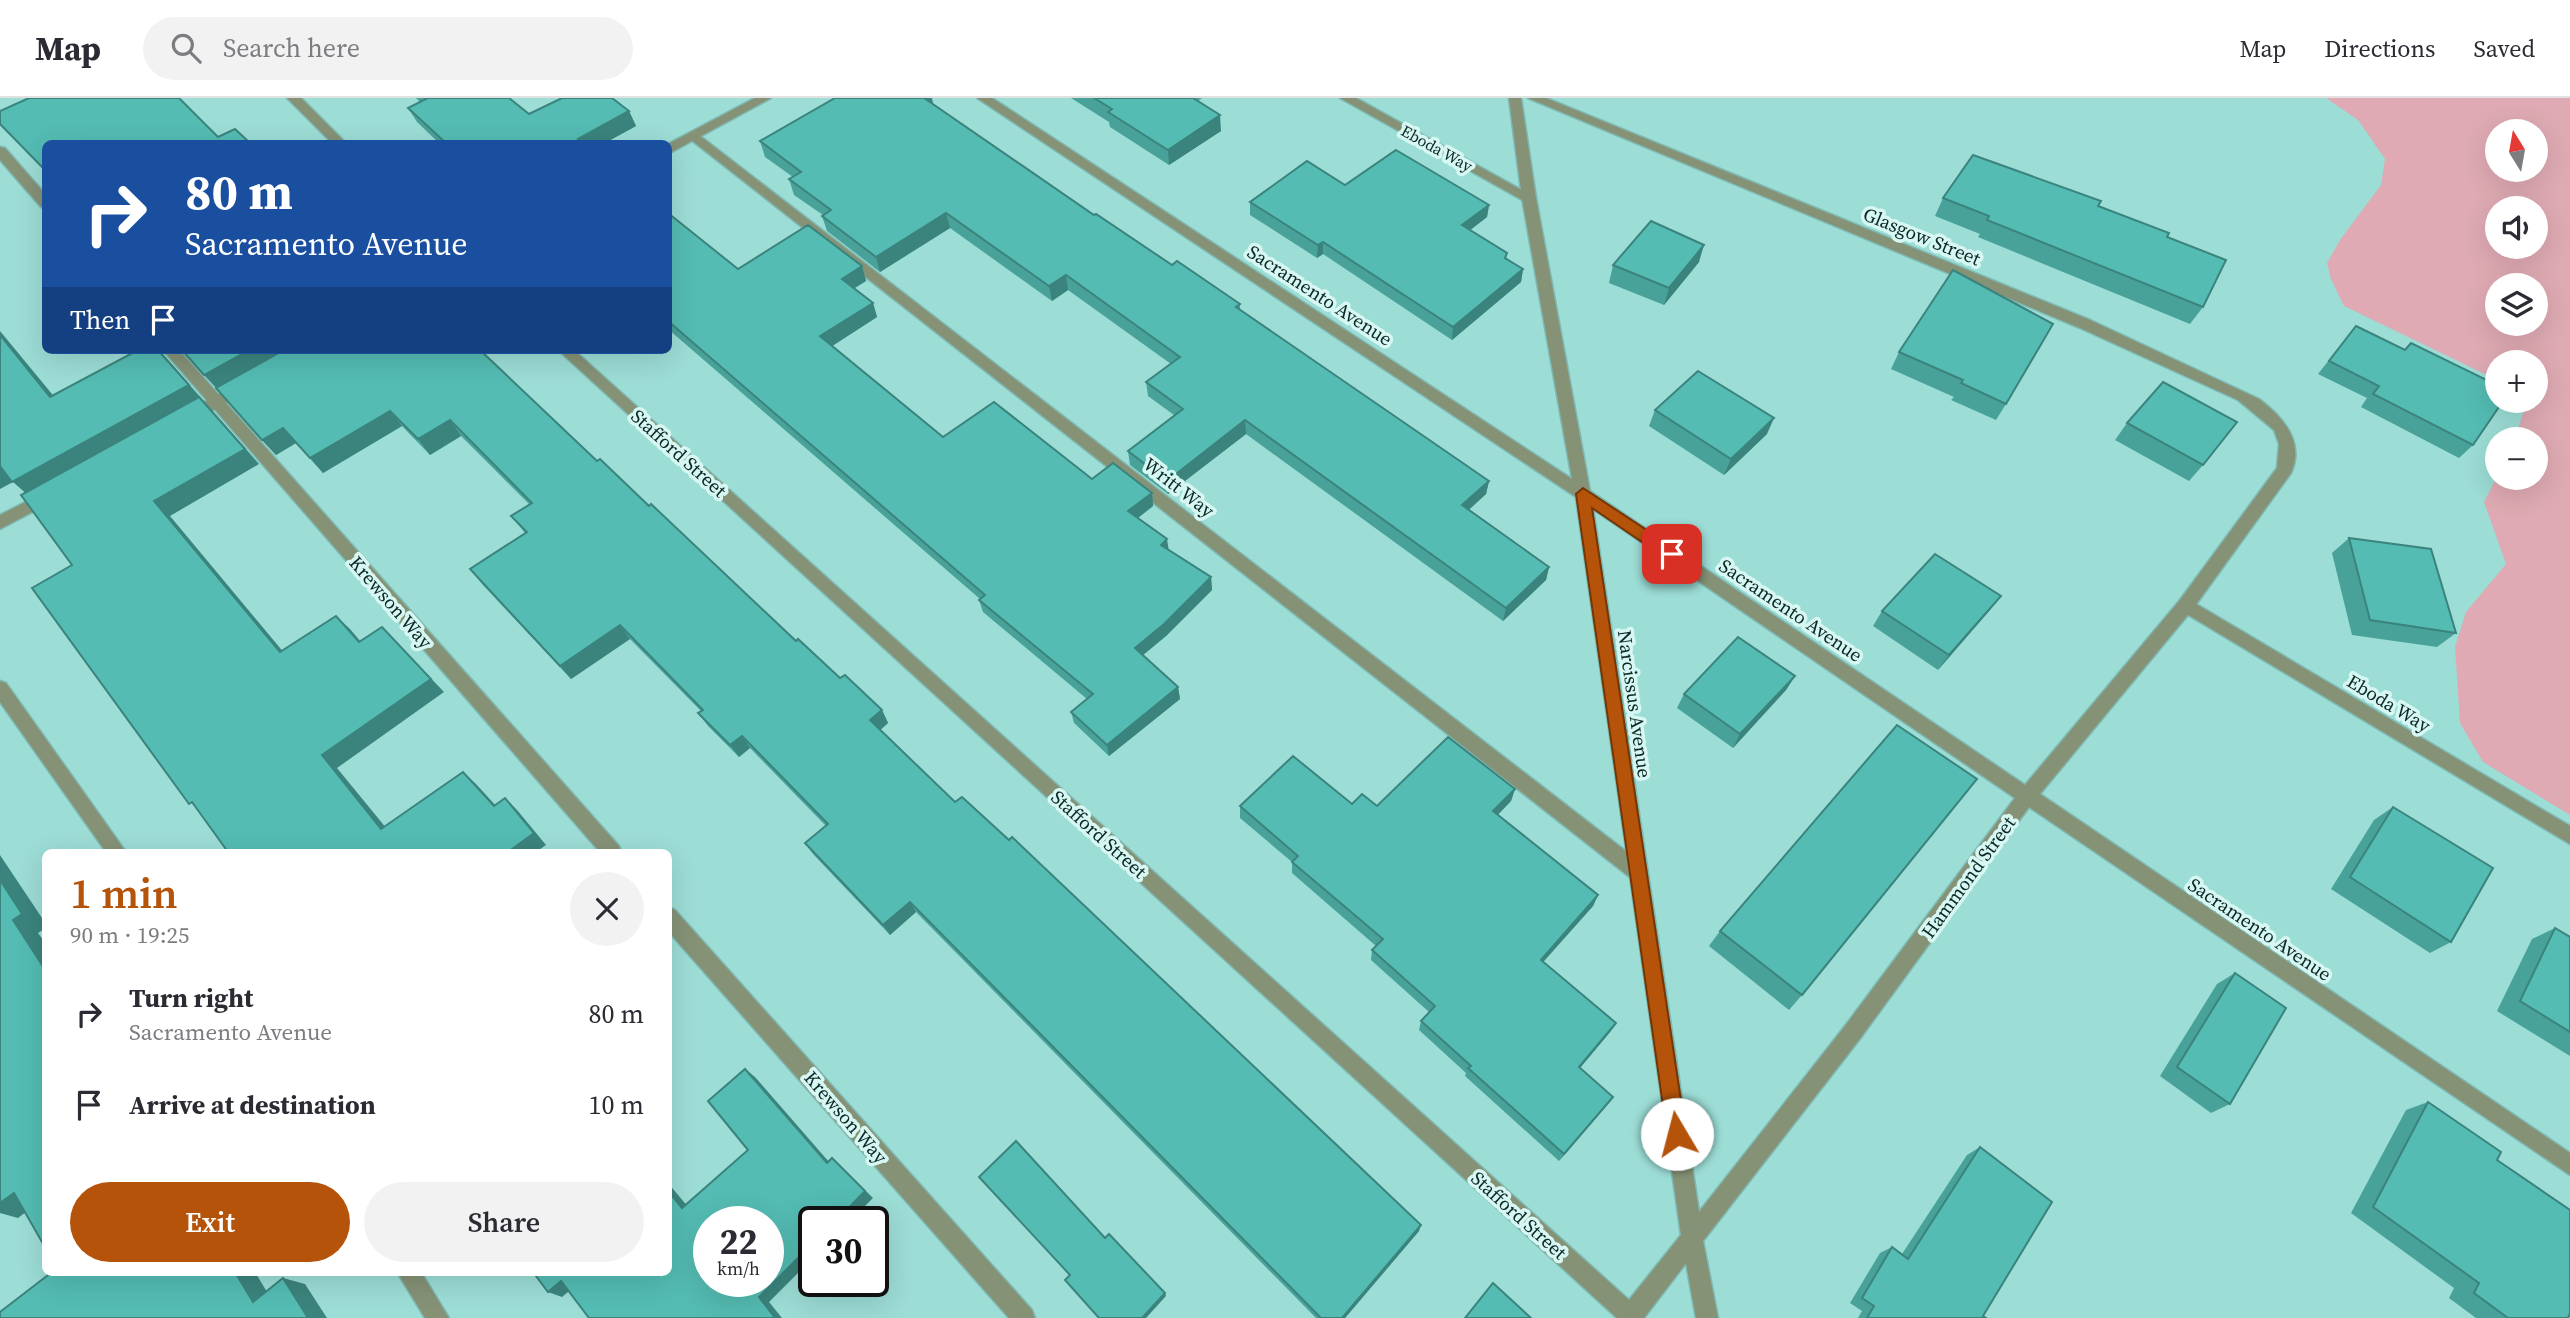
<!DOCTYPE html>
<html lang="en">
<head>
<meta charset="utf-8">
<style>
	body { margin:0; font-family:"Source Serif 4",serif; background:#f2f2f3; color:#2b2b33; height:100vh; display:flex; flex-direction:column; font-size:26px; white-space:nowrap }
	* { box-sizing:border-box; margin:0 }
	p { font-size:23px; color:#7c7c81 }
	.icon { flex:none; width:38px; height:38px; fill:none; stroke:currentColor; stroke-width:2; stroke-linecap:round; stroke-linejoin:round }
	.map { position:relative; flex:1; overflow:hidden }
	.side { position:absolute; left:42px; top:751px; width:630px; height:427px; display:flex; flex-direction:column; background:#fff; border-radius:10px; box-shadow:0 7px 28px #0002 }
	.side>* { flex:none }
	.hud { position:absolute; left:42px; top:42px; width:630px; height:214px; border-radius:10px; box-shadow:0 7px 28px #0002; background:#1a4fa0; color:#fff; overflow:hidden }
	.needle { width:46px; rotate:349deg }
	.tools { position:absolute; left:2485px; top:21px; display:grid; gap:14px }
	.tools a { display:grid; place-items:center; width:63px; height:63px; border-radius:50%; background:#fff; box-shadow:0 7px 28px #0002; font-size:35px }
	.speed { position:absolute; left:693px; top:1108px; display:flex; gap:14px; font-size:35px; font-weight:700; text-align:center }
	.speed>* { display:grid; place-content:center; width:91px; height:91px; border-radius:50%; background:#fff; box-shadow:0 7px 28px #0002; line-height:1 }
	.speed small { font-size:18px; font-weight:400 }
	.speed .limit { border:4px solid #111; border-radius:10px; background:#fff; color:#111 }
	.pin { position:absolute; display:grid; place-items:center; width:60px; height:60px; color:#fff; margin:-30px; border-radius:14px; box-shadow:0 4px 10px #0006 }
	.me { position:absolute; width:77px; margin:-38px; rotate:352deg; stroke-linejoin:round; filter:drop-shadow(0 0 5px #0008) }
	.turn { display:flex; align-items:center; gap:24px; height:147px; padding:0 28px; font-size:32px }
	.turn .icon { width:91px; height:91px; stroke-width:2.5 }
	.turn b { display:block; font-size:49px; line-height:60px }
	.then { display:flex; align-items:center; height:66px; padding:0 28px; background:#0003; gap:14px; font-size:26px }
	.round { display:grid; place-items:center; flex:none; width:74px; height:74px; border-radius:37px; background:#f2f2f3 }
	.head { display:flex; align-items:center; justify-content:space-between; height:119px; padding:0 28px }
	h1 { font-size:42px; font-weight:600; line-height:52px; color:#b45309 }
	.action { display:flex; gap:14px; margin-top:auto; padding:14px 28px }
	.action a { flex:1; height:80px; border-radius:42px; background:#b45309; color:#fff; font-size:28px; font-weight:600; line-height:80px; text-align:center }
	.action a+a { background:#f2f2f3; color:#2b2b33 }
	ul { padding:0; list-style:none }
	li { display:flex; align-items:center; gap:21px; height:91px; padding:0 28px }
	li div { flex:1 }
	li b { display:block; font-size:26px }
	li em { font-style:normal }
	header { display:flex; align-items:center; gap:42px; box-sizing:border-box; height:98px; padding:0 35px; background:#fff; border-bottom:2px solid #e1e1e2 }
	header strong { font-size:33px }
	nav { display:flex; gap:38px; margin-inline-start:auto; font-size:24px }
	.search { width:490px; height:63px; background:#f2f2f3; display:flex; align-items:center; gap:18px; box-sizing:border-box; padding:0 24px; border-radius:38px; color:#7c7c81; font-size:26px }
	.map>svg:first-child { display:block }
</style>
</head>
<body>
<header>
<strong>Map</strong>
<div class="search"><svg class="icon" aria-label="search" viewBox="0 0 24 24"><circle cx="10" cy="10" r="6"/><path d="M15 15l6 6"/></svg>Search here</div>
<nav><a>Map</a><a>Directions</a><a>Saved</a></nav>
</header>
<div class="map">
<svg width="2570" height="1220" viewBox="0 0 2570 1220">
	<rect width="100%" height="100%" fill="#9cddd6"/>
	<path fill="#dfaab3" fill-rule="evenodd" d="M2326,0h244v717l-87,-53 -23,-39 -5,-76 11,-35 40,-48 -22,-62 13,-25 39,1v-39h-21l8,-26 -5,-12h18v-39h-39v18l-153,-74 -13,-27 -4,-16 13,-23 41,-55 4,-26 -27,-39zM2497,33h39v39h-39zM2497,110h39v39h-39zM2536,187v39h-39v-39z"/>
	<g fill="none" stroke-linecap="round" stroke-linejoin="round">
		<defs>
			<g id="service">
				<polygon points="1340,0 1356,0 1536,100 1529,105 1524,103"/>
				<polygon points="695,34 1645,768 1647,774 1645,780 1638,783 1631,780 690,41 690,35"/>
				<polygon points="0,49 5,50 46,97 46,110 41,109 0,62"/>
				<polygon points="163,252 179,252 619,748 621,754 600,754"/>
				<polygon points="2186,500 2570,728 2570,746 2180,512 2178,507 2180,502"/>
				<polygon points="668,809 675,812 1032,1212 1035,1220 1009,1220 668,833"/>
			</g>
			<g id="minor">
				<polygon points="287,0 301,0 347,46 333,46"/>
				<polygon points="755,0 771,0 668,56 668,46"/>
				<path d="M977,0h15l580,381 -50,-281 -13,-100h12l15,100 54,293 435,294 155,-185 97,-132 2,-24 -5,-14 -36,-30 -158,-72 -552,-230h18l544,222 169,79c24,18 46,43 32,74l-99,137 -152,184 530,359v22l-541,-368 -170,233 -156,201 15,77h-22l-10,-55 -42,55h-27l-1059,-968h16l1055,950 52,-65 -105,-738zM1593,411l422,289 -170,228 -146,186z"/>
				<polygon points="244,282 252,288 249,292 194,323 184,323 181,319 184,315"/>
				<polygon points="49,392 57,398 55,402 0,431 0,417"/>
				<polygon points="0,583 6,585 126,754 106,754 0,604"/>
				<polygon points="397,1174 421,1174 449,1220 425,1220"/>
			</g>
		</defs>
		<use href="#service" stroke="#7fb9b3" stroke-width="3"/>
		<use href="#minor" stroke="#7fb9b3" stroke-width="3"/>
		<use href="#service" fill="#859276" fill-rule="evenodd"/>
		<use href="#minor" fill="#859276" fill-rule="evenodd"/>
	</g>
	<g fill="#48a29a">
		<polygon points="416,0 509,0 529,16 629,13 636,28 603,46 440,46 417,24 408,10 420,4"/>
		<polygon points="1071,0 1202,0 1198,3 1221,33 1169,67 1110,29 1109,24"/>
		<polygon points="933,6 1094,117 1172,167 1240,206 1240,212 1489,383 1486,396 1469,412 1549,469 1546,482 1503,523 1246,336 1168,396 1130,367 1128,353 1174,317 1148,298 1146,284 1171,266 1068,192 1052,203 950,130 880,174 827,133 822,118 823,117 794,97 789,81 793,79 765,59 760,43"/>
		<polygon points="0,26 218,39 46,46 46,74"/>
		<polygon points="1345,87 1489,107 1487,119 1470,132 1507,155 1506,161 1523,171 1521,184 1452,242 1323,156 1317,160 1250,117 1250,104"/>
		<polygon points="1943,100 2098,108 2167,139 2203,209 2190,226 1978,139 1980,136 1935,118"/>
		<polygon points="668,115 738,171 862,168 866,183 854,190 873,205 877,219 832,248 943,339 1092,381 1152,395 1153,408 1138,420 1168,452 1211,479 1212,492 1166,538 1143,557 1178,589 1180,601 1109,658 1074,625 1071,614 1087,601 983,514 979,502 980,501 668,231"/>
		<polygon points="1699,164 1664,207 1609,185 1613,167"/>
		<polygon points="1953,172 2006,306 1996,322 1951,302 1954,299 1891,271 1899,254"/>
		<polygon points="2356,228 2404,252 2411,245 2473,347 2459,360 2361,309 2367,300 2318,276"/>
		<polygon points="480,252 597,363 649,408 796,543 840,580 882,612 888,625 880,632 955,704 1419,1133 1345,1220 1316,1220 916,814 890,837 813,756 805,745 826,728 750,650 739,659 708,628 698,615 701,613 630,541 571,581 482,486 470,471 525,435 511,418 529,406 461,338 430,357 402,328 323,375 296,345 276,357 262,342"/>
		<polygon points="1655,312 1767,336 1724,377 1649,328"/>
		<polygon points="2127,325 2203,367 2189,383 2115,342"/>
		<polygon points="2349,440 2456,535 2437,549 2352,537 2332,455"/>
		<polygon points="2001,498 1989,513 1938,572 1873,528 1882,513"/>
		<polygon points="1795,578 1786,592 1733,650 1677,610 1684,596"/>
		<polygon points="1515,691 1511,703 1497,717 1598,797 1593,808 1543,864 1616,925 1610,934 1580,970 1607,1007 1559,1063 1465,978 1466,975 1419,932 1421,923 1429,914 1371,862 1372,852 1376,848 1292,775 1292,764 1240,720 1240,708 1352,706 1377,708"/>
		<polygon points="2393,709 2451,844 2430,855 2331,791 2374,722"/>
		<polygon points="2555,830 2570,839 2570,958 2497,913 2532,841"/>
		<polygon points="1720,833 1802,897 1789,912 1709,848"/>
		<polygon points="2235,875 2230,1006 2211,1015 2160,978 2217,886"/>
		<polygon points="2428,1004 2497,1062 2568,1220 2476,1220 2449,1200 2454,1190 2351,1115 2406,1012"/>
		<polygon points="1980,1049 1983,1218 1986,1220 1858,1220 1862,1213 1850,1205 1880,1155 1892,1149 1902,1156 1967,1057"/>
	</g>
	<g fill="#3b847d">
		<polygon points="924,0 932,0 934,11"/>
		<polygon points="629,13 636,28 603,46 580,46 578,41"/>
		<polygon points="1220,17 1221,33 1169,67 1168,52"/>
		<polygon points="1489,107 1487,119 1460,140 1462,127"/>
		<polygon points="946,115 950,130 880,174 876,159"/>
		<polygon points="1323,144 1323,156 1317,160 1318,147"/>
		<polygon points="1704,147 1699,164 1664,207 1669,190"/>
		<polygon points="862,168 866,183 847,195 842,181"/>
		<polygon points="1523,171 1521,184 1452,242 1453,229"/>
		<polygon points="1066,177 1068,192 1052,203 1049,188"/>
		<polygon points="873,205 877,219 826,252 820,238"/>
		<polygon points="0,233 66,313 50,299 0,237"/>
		<polygon points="159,252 259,366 170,418 295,568 29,398 13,384 0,391 0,368"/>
		<polygon points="249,252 291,252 218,292 204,277"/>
		<polygon points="390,313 402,328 323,375 310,360"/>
		<polygon points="1774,320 1767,336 1724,377 1731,361"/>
		<polygon points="450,322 461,338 430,357 418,341"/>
		<polygon points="1245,322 1246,336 1168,396 1167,383"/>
		<polygon points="283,330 296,345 276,357 262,342"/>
		<polygon points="1489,383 1486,396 1459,420 1462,407"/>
		<polygon points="1152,395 1153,408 1130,426 1128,413"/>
		<polygon points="1167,441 1169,454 1161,447"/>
		<polygon points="1549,469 1546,482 1503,523 1506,510"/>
		<polygon points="1211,479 1212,492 1166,538 1137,562 1135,550"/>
		<polygon points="2001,498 1989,513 1938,572 1949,557"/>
		<polygon points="336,518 350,531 372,557 359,544"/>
		<polygon points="620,527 630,541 571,581 560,568"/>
		<polygon points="382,529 444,594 337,670 396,742 381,731 322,657"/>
		<polygon points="1795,578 1786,592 1733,650 1740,636"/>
		<polygon points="1178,589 1180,601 1109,658 1107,647"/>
		<polygon points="882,612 888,625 877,635 870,622"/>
		<polygon points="742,638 750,650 739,659 730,647"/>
		<polygon points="463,674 476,686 507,720 494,708"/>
		<polygon points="1515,691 1511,703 1490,725 1493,713"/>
		<polygon points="505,700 517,712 546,747 536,754 508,754"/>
		<polygon points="0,757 46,826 46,830 38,835 46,846 46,873 13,822 0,782"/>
		<polygon points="1598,797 1593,808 1536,872 1541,862"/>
		<polygon points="910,804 916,814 890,837 883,827"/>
		<polygon points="1616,925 1610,934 1574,977 1579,969"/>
		<polygon points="745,971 755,979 836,1072 827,1065"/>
		<polygon points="1613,999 1607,1007 1559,1063 1564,1056"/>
		<polygon points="832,1060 873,1100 849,1124 835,1124"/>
		<polygon points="668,1085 694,1116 682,1110 668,1093"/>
		<polygon points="14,1095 42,1102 18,1120 0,1115 0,1105"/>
		<polygon points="1421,1127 1419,1133 1345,1220 1342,1220"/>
		<polygon points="814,1144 814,1159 769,1204 782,1220 775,1220 759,1199"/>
		<polygon points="235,1174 255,1174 276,1209 253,1204"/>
		<polygon points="283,1180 305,1186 327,1220 308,1220"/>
		<polygon points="561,1183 575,1188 562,1199 548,1194"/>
		<polygon points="1165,1195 1166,1198 1146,1220 1142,1220"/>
	</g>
	<g fill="#54bcb3" stroke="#3b847d" stroke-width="2" fill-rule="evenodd">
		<polygon points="29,0 179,0 218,39 235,31 251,46 46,46 46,73 0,26 0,13"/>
		<polygon points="424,0 509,0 529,16 562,0 612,0 629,13 578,41 584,46 447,46 408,10 426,1"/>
		<polygon points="835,0 924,0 1094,117 1096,116 1172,167 1177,163 1240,206 1236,209 1489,383 1462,407 1549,469 1506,510 1245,322 1167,383 1128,353 1183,311 1146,284 1180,259 1066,177 1049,188 946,115 876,159 822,118 831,112 789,81 801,74 760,43"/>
		<polygon points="1094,0 1193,0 1220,17 1168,52 1108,14 1112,11"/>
		<polygon points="1396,52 1489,107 1462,127 1507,155 1505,160 1523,171 1453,229 1323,144 1318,147 1250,104 1307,63 1345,87"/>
		<polygon points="1973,57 2101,103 2098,108 2169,135 2167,139 2226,162 2203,209 1987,122 1989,118 1943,100"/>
		<polygon points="668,115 738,171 808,127 862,168 842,181 873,205 820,238 943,339 994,304 1092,381 1113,365 1152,395 1128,413 1167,441 1161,447 1211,479 1164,526 1135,550 1178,589 1107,647 1071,614 1093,596 979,502 985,497 668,223"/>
		<polygon points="1651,123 1704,147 1669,190 1613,167"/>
		<polygon points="1953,172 2053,226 2006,306 1961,285 1963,282 1899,254"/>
		<polygon points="2356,228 2405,252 2411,245 2497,287 2497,303 2503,303 2473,347 2373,296 2379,288 2329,263"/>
		<polygon points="0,237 50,299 138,252 158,252 189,287 12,384 0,368"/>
		<polygon points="182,252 249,252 204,277"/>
		<polygon points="284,252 480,252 597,363 600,361 649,408 651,406 796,543 798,541 840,580 845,577 882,612 870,622 955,704 962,699 1009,742 1012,739 1421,1127 1342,1220 1321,1220 910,804 883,827 805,745 828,726 742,638 730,647 698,615 703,612 620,527 560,568 470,471 527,434 511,418 532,405 450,322 418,341 390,313 310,360 283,330 262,342 216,290"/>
		<polygon points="1698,273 1774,320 1731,361 1655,312"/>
		<polygon points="2163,284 2237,324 2203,367 2127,325"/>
		<polygon points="199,299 245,351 154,403 280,554 336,518 359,544 382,529 431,581 322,657 381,731 463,674 494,708 505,700 534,735 508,754 228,754 192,704 189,706 32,490 72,467 21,397"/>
		<polygon points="2349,440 2431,451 2456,535 2370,522"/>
		<polygon points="1935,456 2001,498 1949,557 1882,513"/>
		<polygon points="1738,539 1795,578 1740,636 1684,596"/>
		<polygon points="1897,627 1977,681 1802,897 1720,833"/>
		<polygon points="1448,639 1515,691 1493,713 1598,797 1541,862 1616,925 1579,969 1613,999 1564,1056 1468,970 1471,968 1421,923 1435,908 1372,852 1383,841 1292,764 1298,758 1240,708 1293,658 1352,706 1362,696 1377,708"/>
		<polygon points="2393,709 2493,770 2451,844 2350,779"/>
		<polygon points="0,782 22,816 13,822 46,873 46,1151 14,1095 0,1105"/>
		<polygon points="2555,830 2570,839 2570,934 2520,903"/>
		<polygon points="2235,875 2286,910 2230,1006 2177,969"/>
		<path d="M745,971l82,94 5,-5 33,33 -30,31h-21v20l-55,55 16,21h-186l-28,-37 -13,11 -15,-20h135v-81l14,17 66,-58 -40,-49zM709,1124h59v59h-59z"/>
		<polygon points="2428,1004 2501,1054 2497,1062 2570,1112 2570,1215 2568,1220 2508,1220 2474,1195 2479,1185 2373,1109"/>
		<polygon points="1016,1043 1105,1140 1109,1136 1165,1195 1142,1220 1099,1220 1065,1182 1070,1177 979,1079"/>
		<polygon points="1980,1049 2052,1104 1983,1218 1986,1220 1867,1220 1874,1208 1862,1200 1892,1149 1908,1161"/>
		<polygon points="52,1174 235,1174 253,1204 283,1180 308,1220 0,1220 0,1214"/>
		<polygon points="1493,1185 1531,1220 1465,1220"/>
	</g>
	<polygon fill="#b45309" stroke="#753606" stroke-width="2" points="1583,390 1677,452 1679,456 1672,462 1667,461 1592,410 1686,1036 1684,1043 1677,1046 1670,1043 1667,1036 1576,396"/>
	<g text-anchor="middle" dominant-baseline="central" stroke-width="7" stroke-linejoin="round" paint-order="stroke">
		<g font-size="16" fill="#0c2725" stroke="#d7f7f3">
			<text transform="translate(1437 50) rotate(29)">Eboda Way</text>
		</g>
		<g font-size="19" fill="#0c2725" stroke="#d7f7f3">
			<text transform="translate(1922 138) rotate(22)">Glasgow Street</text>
			<text transform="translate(1320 197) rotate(33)">Sacramento Avenue</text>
			<text transform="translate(679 355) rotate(42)">Stafford Street</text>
			<text transform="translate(1179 389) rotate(38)">Writt Way</text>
			<text transform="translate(391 504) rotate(49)">Krewson Way</text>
			<text transform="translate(1791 512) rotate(34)">Sacramento Avenue</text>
			<text transform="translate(2389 605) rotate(31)">Eboda Way</text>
			<text transform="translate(1635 606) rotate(82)">Narcissus Avenue</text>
			<text transform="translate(1099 736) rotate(42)">Stafford Street</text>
			<text transform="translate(1968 779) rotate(-54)">Hammond Street</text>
			<text transform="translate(2260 831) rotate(34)">Sacramento Avenue</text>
			<text transform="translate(846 1019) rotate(49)">Krewson Way</text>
			<text transform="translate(1519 1117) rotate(42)">Stafford Street</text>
		</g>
	</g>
</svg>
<div class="tools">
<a><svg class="needle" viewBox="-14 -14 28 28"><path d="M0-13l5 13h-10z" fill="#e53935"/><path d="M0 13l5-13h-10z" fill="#7c7c81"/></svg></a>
<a><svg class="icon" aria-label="sound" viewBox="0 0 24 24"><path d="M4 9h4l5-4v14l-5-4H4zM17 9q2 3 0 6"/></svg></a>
<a><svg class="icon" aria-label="layers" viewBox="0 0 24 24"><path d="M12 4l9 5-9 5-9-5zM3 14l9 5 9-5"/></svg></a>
<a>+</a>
<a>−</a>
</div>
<div class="speed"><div>22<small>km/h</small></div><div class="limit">30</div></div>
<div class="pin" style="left:1672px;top:456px;background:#d93025"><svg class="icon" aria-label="arrive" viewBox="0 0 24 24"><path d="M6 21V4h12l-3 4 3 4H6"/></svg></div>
<svg class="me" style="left:1677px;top:1036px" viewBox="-20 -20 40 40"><circle r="19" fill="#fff"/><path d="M0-13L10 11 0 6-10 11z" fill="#b45309"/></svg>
<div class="hud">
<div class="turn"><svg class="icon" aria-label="right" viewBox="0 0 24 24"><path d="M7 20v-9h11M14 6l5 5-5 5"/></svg><div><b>80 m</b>Sacramento Avenue</div></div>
<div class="then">Then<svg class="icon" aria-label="arrive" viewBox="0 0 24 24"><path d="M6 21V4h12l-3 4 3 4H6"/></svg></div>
</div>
<section class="side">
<div class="head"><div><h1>1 min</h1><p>90 m · 19:25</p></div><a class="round"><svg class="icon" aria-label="close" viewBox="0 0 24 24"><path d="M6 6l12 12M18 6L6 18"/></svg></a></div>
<ul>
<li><svg class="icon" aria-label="right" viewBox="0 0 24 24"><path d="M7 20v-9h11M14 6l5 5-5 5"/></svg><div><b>Turn right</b><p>Sacramento Avenue</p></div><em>80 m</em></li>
<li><svg class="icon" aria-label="arrive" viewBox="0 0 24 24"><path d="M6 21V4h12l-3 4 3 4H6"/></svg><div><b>Arrive at destination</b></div><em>10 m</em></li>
</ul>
<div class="action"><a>Exit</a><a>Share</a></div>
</section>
</div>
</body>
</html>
